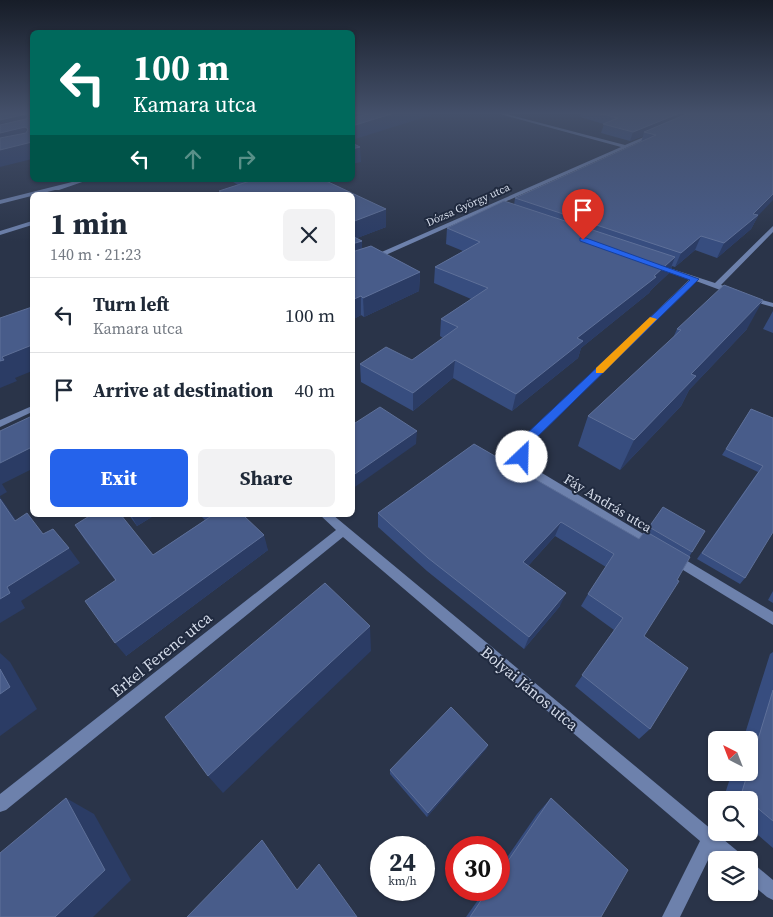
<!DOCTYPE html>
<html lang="en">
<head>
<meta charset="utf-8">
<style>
	body { margin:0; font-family:"Source Serif 4",serif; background:#f2f2f3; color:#1f2937; height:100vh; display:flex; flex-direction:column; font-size:19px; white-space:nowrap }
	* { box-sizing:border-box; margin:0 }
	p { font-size:16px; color:#747a83 }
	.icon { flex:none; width:28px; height:28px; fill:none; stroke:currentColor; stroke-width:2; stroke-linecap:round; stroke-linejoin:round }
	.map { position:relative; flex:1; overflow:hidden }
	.side { position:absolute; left:30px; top:192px; width:325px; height:325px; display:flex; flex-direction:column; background:#fff; border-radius:8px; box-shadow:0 1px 4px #0004 }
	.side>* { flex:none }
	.guide { position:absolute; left:30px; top:30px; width:325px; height:152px; border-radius:8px; box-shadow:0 1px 4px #0004; background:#00695c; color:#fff; overflow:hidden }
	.needle { width:32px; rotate:318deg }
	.controls { position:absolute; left:708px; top:731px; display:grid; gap:10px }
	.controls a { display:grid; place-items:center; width:50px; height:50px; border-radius:8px; background:#fff; box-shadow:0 1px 4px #0004; font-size:25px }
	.speed { position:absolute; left:370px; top:836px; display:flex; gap:10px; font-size:25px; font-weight:700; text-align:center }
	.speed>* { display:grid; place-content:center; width:65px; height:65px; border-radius:50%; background:#fff; box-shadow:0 1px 4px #0004; line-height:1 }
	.speed small { font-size:12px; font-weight:400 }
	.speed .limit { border:8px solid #d22; background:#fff; color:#111 }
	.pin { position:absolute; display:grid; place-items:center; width:42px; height:42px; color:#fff; margin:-51px -21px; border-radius:50% 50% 50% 0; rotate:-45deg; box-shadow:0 0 5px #0007 }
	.pin .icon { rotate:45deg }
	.me { position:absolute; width:55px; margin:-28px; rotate:24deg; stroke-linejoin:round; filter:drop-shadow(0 0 4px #0008) }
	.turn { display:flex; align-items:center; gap:18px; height:105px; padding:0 20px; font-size:22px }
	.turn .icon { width:65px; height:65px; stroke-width:2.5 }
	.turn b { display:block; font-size:35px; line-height:42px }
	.lanes { display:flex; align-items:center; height:48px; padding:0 20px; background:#0003; justify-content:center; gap:25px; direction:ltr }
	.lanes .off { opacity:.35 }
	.round { display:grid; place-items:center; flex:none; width:52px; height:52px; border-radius:8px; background:#f2f2f3 }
	.headline { display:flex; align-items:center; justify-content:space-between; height:85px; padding:0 20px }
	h1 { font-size:30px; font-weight:700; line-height:38px }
	.cta { display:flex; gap:10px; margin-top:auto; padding:10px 20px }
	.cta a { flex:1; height:58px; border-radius:8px; background:#2563eb; color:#fff; font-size:20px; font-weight:700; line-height:58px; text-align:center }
	.cta a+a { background:#f2f2f3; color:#1f2937 }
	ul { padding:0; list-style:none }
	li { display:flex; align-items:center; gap:15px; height:75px; padding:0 20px; border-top:1px solid #e0e1e3 }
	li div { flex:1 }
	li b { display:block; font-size:19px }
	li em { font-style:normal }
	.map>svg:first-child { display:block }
</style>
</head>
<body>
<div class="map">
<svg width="773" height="917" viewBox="0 0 773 917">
	<rect width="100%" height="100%" fill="#2a3449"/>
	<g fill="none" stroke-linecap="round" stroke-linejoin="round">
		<g fill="#6d81ac" fill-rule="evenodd">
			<polygon points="80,180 88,180 59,190 55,190 0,204 0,200"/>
			<polygon points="32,221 32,225 0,235 0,231"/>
		</g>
		<g fill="#6d81ac" fill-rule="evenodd">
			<polygon points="496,113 502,113 625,145 651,134 655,135 352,270 352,265 621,147"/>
			<polygon points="773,226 773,232 721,285 737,290 737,294 731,294 696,281 530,443 526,450 529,461 537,470 655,541 657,544 655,547 651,549 647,547 529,476 519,462 516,450 523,439 690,279 656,267 656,265 660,265 715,283"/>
			<polygon points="747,296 773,303 773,307 747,300"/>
			<polygon points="32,406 32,412 0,427 0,420"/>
			<polygon points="320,515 333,515 741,854 743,860 722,860 712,852 680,917 662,917 700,841 343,537 6,810 0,812 0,794 336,530"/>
			<polygon points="674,553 773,612 773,625 670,562 668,558 670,554"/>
			<polygon points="749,863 755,865 773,880 773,900 767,897 749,882"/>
		</g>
	</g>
	<g fill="#374d7f">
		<polygon points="581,113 765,113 758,216 751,229 717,258 695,250 675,267 672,266 669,273 651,290 649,293 581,348 578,358 512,411 453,378 413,411 361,382 360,364 412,360 443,338 440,336 441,319 471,299 434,283 435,267 463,251 446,244 447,228 514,205 515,198 641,142 643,136 630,141 601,133 604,124 580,117"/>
		<polygon points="230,180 324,180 386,209 386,227 357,238 362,241 362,249 371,246 420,272 419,291 364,317 361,315 352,320 352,195 220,195 219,191 238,185"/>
		<polygon points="773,311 773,333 763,329"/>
		<polygon points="677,329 747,329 689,390 681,406 620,470 578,446 588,416 673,338"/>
		<polygon points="751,409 773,418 745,578 740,584 697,559 758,472 722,455"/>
		<polygon points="474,444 639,539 646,531 649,527 692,552 644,636 650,729 639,739 575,686 614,630 581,606 588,594 606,567 555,536 528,566 560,606 524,649 427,571 378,527 378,513"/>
		<polygon points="129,515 155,515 137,526"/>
		<polygon points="200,515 243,515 268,550 126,656 115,580 85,540 75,525 153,555 205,520"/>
		<polygon points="773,591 773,603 768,600"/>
		<polygon points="773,652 773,848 749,827 749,800 723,800 732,772 749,772 749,740 743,740 770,654"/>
		<polygon points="488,745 486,749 427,817 390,774 390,770"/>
		<polygon points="551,798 601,917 466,917 485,890 499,890 499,869 537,814"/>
	</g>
	<g fill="#2b3c65">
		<polygon points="352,113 438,113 352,140"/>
		<polygon points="680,113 698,113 644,132 643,136 630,141 633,132"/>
		<polygon points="26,114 32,128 25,127 32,142 0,149 0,120"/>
		<polygon points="32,142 32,159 0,167 0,150"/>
		<polygon points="360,147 361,162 352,164 352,149"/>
		<polygon points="773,194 773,200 758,216 751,229 717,258 724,243"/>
		<polygon points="386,209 386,227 352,240 352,222"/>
		<polygon points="701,236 695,250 675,267 681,253"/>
		<polygon points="362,241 362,259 352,263 352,244"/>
		<polygon points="675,257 669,273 651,290 649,293 581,348 578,358 512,411 516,394 577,338 654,276"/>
		<polygon points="420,272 419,291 364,317 363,298"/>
		<polygon points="361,296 361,315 352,320 352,300"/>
		<polygon points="763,300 747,329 689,390 681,406 620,470 634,440 691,374"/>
		<polygon points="32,345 32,371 15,378 17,381 0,388 0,361 2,357"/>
		<polygon points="455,360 453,378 413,411 413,393"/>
		<polygon points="417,431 416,444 352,489 352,476"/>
		<polygon points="32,447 32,469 2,484 7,492 0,496 0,463"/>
		<polygon points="0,497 27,536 15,521 0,499"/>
		<polygon points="131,515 155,515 137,526"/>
		<polygon points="561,522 555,536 519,576 523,562"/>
		<polygon points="264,535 268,550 126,656 115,643"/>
		<polygon points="69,548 80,563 21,601 25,608 0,623 0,599 7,587"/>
		<polygon points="566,593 560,606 524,649 529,637"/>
		<polygon points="370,626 371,651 223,793 208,776"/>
		<polygon points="0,653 10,662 37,709 0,736"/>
		<polygon points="488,745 486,749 427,817 428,813"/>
		<polygon points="66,798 94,814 131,880 93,917 55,917"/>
	</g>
	<g fill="#485c8a" stroke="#5e7099">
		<polygon points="4,113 32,113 32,142 0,150 0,138 26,133 28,129 25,127 0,133 0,125 26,119 28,116 26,114 0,120 0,114"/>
		<polygon points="372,113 394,113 352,126 352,118"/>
		<polygon points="597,113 680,113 633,132 603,124 618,118"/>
		<polygon points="689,113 765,113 773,115 773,194 753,214 758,215 724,243 701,236 681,253 515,198 656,135 644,132"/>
		<polygon points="352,143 360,147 352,149"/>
		<polygon points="253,180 324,180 386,209 352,222 352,195 226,195 219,191"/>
		<polygon points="504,201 675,257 654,276 656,277 577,338 583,341 516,394 455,360 413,393 360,364 386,347 412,360 458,327 441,319 488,288 435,267 480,242 447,228"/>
		<polygon points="352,236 362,241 352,244"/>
		<polygon points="371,246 420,272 363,298 361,296 352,300 352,252"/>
		<polygon points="724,285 763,300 691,374 696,376 634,440 588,416 681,330 677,329"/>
		<polygon points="32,307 32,345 2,357 4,360 0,361 0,318"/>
		<polygon points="380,407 417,431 352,476 352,425"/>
		<polygon points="751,409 773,418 773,532 745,578 702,553 763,466 726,449"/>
		<polygon points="32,416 32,447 0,463 0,431"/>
		<polygon points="474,444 639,539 645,531 690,557 677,580 679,581 644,636 688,668 650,729 582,675 623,618 588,594 614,554 561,522 523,562 566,593 529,637 428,558 378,513"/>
		<polygon points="0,499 15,521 27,513 43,534 53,529 69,548 7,587 10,593 0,599"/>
		<polygon points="663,507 705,531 692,552 649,527"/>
		<polygon points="91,515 121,515 153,555 210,517 208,515 243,515 264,535 115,643 85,601 116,580 75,525"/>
		<polygon points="325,583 370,626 208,776 165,717"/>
		<polygon points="0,669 10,687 0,694"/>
		<polygon points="773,690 773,821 749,801 749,800 748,800 741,795 748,772 749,772 749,769"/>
		<polygon points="451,707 488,745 428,813 390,770"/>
		<polygon points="66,798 105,870 55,917 0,917 0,853"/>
		<polygon points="551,798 628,870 601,917 470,917 488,890 499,890 499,874"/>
		<polygon points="262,840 297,890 319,864 357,917 187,917"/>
	</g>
	<linearGradient id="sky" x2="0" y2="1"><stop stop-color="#171d28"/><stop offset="0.47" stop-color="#44506a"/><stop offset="1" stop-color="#44506a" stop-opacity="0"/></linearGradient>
	<rect width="773" height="241" fill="url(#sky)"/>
	<polygon fill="#2563eb" stroke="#184099" points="580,238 586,238 699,279 530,444 527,450 527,457 522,462 516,457 515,450 522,438 690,280 580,241"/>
	<polygon fill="#f59e0b" points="650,317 657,319 603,373 596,373 596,368"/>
	<g text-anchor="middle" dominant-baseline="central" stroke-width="4" stroke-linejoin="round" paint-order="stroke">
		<g font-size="11" fill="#d4dbe9" stroke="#202a3f">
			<text transform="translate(468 205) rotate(-24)">Dózsa György utca</text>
		</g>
		<g font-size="14" fill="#d4dbe9" stroke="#202a3f">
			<text transform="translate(608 503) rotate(31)">Fáy András utca</text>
		</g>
		<g font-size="16" fill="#d4dbe9" stroke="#202a3f">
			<text transform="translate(161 654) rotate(-39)">Erkel Ferenc utca</text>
			<text transform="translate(530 688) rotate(40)">Bolyai János utca</text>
		</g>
	</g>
</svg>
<div class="controls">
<a><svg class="needle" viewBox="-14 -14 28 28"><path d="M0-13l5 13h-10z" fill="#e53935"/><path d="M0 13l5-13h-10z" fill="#747a83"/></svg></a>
<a><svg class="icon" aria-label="search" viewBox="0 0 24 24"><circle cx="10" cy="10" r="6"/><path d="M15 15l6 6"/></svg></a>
<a><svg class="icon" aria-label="layers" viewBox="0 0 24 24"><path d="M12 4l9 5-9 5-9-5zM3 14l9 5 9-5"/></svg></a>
</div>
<div class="speed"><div>24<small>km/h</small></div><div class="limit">30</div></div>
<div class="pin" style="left:583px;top:240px;background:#d93025"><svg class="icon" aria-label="arrive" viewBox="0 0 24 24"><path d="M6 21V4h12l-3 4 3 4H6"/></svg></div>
<svg class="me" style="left:522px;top:457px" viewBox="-20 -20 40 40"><circle r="19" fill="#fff"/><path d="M0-13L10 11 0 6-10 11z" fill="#2563eb"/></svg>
<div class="guide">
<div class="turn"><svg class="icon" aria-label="left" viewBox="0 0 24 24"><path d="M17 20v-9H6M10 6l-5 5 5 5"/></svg><div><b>100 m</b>Kamara utca</div></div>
<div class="lanes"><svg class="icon" aria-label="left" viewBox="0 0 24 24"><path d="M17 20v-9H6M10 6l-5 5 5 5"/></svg><svg class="icon off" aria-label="ahead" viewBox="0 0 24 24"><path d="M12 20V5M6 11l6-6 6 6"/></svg><svg class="icon off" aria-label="right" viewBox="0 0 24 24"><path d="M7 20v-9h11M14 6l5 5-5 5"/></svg></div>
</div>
<section class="side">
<div class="headline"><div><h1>1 min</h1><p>140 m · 21:23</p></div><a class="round"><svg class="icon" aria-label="close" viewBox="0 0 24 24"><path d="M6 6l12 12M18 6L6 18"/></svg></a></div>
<ul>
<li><svg class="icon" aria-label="left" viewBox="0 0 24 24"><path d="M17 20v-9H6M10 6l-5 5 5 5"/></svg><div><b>Turn left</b><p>Kamara utca</p></div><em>100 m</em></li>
<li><svg class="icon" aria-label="arrive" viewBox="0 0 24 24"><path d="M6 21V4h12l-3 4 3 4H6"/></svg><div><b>Arrive at destination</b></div><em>40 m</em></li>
</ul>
<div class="cta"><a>Exit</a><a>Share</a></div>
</section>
</div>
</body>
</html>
